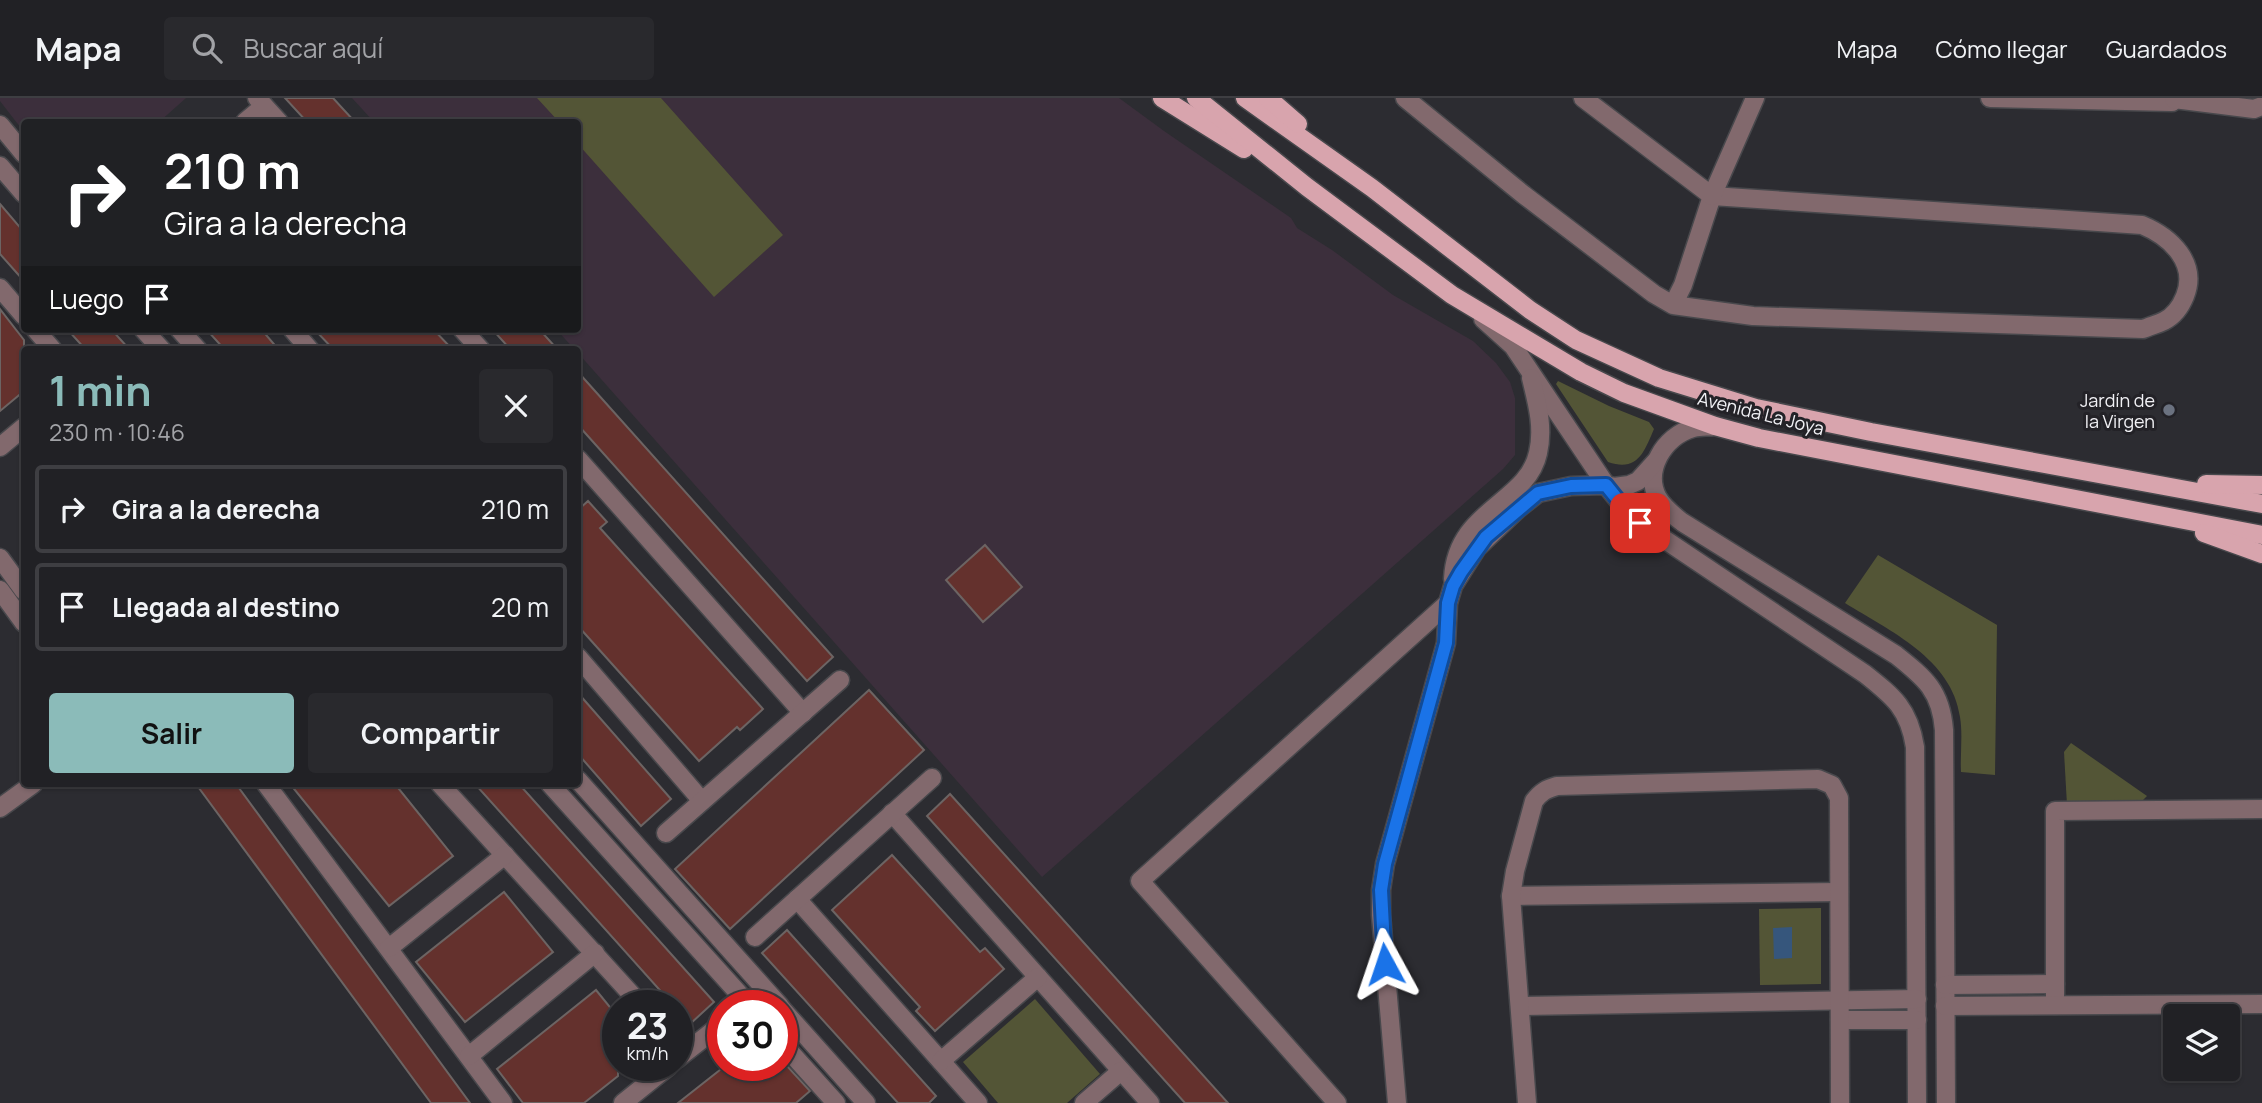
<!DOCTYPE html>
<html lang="es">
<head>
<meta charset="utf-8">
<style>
	body { margin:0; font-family:Manrope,sans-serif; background:#29292d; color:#f1f3f6; height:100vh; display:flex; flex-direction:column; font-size:26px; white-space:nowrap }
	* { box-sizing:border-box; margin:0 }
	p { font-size:23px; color:#a2a3a7 }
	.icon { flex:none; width:38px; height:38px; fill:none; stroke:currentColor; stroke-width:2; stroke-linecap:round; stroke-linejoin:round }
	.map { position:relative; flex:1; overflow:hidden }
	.sheet { position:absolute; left:21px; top:248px; width:560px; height:441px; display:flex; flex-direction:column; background:#212125; border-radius:7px; box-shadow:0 2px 5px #0004,0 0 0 2px #3e3e42 }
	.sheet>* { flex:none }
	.guide { position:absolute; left:21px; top:21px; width:560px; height:214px; border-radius:7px; box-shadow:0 2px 5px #0004,0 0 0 2px #3e3e42; background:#202124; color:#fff; overflow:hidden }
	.controls { position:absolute; left:2163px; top:906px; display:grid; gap:14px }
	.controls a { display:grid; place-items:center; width:77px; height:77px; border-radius:7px; background:#212125; box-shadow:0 2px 5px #0004,0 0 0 2px #3e3e42; font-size:35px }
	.speed { position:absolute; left:602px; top:892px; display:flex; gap:14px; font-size:35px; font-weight:700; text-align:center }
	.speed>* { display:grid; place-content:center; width:91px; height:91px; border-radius:50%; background:#212125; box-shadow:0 2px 5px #0004,0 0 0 2px #3e3e42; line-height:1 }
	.speed small { font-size:18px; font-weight:400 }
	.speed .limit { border:10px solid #d22; background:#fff; color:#111 }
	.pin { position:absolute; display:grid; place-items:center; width:60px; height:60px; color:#fff; margin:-30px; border-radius:14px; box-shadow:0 4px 10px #0006 }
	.me { position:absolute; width:77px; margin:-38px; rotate:355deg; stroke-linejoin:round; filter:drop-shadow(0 0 5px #0008) }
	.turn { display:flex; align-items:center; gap:24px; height:147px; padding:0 28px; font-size:32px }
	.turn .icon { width:91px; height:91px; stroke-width:2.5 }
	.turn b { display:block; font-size:49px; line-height:60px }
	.then { display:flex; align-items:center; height:66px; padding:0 28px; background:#0003; gap:14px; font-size:26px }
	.round { display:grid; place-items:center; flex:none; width:74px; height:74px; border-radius:7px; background:#29292d }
	.head { display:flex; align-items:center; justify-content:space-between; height:119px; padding:0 28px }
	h1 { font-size:42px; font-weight:700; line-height:52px; color:#8bbbb9 }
	.button { display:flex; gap:14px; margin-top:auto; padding:14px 28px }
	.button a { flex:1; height:80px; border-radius:7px; background:#8bbbb9; color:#111; font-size:28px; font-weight:700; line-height:80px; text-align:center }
	.button a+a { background:#29292d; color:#f1f3f6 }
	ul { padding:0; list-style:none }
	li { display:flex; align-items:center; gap:21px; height:88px; margin:0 14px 10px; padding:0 14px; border:4px solid #3e3e42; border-radius:7px }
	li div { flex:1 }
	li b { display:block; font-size:26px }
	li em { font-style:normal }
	header { display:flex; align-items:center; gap:42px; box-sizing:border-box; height:98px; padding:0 35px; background:#212125; border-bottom:2px solid #3e3e42 }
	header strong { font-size:33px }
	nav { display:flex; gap:38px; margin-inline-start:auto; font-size:24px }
	.search { width:490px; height:63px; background:#29292d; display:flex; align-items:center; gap:18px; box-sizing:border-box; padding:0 24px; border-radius:7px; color:#a2a3a7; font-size:26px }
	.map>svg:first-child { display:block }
</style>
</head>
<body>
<header>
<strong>Mapa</strong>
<div class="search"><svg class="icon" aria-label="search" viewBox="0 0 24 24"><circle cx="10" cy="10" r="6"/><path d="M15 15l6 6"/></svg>Buscar aquí</div>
<nav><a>Mapa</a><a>Cómo llegar</a><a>Guardados</a></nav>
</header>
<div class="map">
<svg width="2262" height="1005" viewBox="0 0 2262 1005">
	<rect width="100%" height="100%" fill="#2c2c31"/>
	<g fill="#3c2f3c">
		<polygon points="0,0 186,0 159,24 24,24 24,34 0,3"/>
		<polygon points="352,0 1119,0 1164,33 1291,120 1297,130 1332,152 1393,197 1473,243 1496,265 1510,284 1515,300 1515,357 1503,371 1042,779 578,255 578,252 575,252 556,231 578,231 578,24 374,24"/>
	</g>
	<g fill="#535536">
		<polygon points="537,0 661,0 783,137 714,199 578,46 578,24 559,24"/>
		<path d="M1558,283l51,25 40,16 5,7c-10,23 -16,43 -46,33l-52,-78z"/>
		<path d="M1878,457l119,70 -2,150 -34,-3c-1,-18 2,-37 -1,-55 -8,-58 -70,-86 -115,-114z"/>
		<polygon points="2071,645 2147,698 2140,705 2067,707 2064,654"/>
		<polygon points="1821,810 1821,886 1760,887 1759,811"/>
		<polygon points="1035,901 1100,976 1067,1005 998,1005 963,964"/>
	</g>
	<polygon fill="#36567c" points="1792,829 1792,860 1774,861 1773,830"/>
	<g fill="#64312d" stroke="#6c6463" stroke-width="2">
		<polygon points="285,0 333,0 355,24 307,24"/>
		<polygon points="0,106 24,134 24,183 0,156"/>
		<polygon points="0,211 24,242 24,293 0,313"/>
		<polygon points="67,231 111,231 130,252 86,252"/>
		<polygon points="206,231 261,231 279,252 225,252"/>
		<polygon points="314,231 433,231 453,252 334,252"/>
		<polygon points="492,231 539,231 558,252 511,252"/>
		<polygon points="578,274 833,559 807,583 578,327"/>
		<polygon points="588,403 607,424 600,430 763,611 740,632 737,629 699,663 578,528 578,412"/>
		<polygon points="985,447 1022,489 983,524 946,482"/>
		<polygon points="869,592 924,652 730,831 675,771"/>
		<polygon points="578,595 671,701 641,728 578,656"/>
		<polygon points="196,686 236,686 470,1005 431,1005"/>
		<polygon points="290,686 395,686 453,758 389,808"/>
		<polygon points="475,686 519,686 714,904 690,926 677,912 677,908 674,908"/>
		<polygon points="950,696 1228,1005 1185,1005 927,718"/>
		<polygon points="892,757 980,854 985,850 1004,871 935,933 916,913 920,909 832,812"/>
		<polygon points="504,794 553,854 465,924 416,864"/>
		<polygon points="787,832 936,998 929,1005 898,1005 762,855"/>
		<polygon points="596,892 618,919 618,978 584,1005 523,1005 497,971"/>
		<polygon points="725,968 787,968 810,993 796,1005 678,1005"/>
	</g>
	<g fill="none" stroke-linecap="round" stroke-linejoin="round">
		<defs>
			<g id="minor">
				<polyline points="257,0 279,24"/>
				<path d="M1405,0l119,97 130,99 19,11 10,-20 29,-89 430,29c29,12 56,38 43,71 -4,10 -11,20 -21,25 -6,3 -14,5 -21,8l-390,-13 -80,-11"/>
				<polyline points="1583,0 1712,98 1755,0"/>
				<polyline points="1990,0 2172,4 2174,0"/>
				<polyline points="2174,1 2254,11 2262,8"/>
				<polyline points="245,24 264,8"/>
				<polyline points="0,27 24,56"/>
				<polyline points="0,68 24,96"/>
				<polyline points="0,190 24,218"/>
				<path d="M1483,221l30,27 93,139 16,20 18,18 225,151c29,23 44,35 50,73l2,356"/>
				<polyline points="35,231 53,252"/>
				<polyline points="143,231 162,252"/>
				<polyline points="179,231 198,252"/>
				<polyline points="292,231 310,252"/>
				<polyline points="462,231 481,252"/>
				<path d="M1715,328c-7,1 -15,0 -22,2 -29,8 -50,43 -35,70 6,10 15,17 24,24l214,133c29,23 45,36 48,75l2,373"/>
				<polyline points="0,349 24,329"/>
				<polyline points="578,361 803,615"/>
				<polyline points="0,460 24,493"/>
				<path d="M1453,481c3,-70 74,-75 85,-126 6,-26 -1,-50 -7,-75"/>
				<polyline points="0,492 24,525"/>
				<polyline points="578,559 702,703"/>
				<polyline points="578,682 780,908"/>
				<polyline points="266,686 503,1005"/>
				<polyline points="440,686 642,908"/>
				<polyline points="550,686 750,908"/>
				<polyline points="0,710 33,686"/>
				<polyline points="892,715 1150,1005"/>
				<polyline points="666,735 840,582"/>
				<polyline points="1511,798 1839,794"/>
				<polyline points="797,801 978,1005"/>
				<polyline points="755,839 932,680"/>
				<polyline points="389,850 505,757"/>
				<polyline points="1945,887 2055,886"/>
				<polyline points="2055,907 2055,713 2262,711"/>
				<polyline points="1520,908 1917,901"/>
				<polyline points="1945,908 2262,906"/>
				<polyline points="782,911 866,1005"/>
				<polyline points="1840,922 1917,922"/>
				<polyline points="782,945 836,1005"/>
				<polyline points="469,958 595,855"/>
				<polyline points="677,961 723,925"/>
				<polyline points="941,963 1038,879"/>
				<polyline points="623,1005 669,968"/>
				<polyline points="1084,1005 1121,973"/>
				<polyline points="1337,1005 1140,783 1448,505"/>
				<polyline points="1397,1005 1381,817 1381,792 1385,766 1446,545 1448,505 1453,488 1477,450 1519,410 1538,395 1571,388 1606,387 1614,389 1629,387 1638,383 1656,363"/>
				<path d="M1527,1005l-16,-207 4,-25 19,-70c7,-9 12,-12 23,-15l261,-7 14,6 7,13 1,305"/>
			</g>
			<g id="major">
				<polyline points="1162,0 1244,51"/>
				<polyline points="1196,0 1307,89 1452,197 1581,274 1624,295 1715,328 1759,340 2262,437"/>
				<polyline points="1245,0 1372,90 1530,212 1576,242 1659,280 1756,310 1871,334 2262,406"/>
				<polyline points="1268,0 1298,26"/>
				<polyline points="2206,386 2262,387"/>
				<polyline points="2204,435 2262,456"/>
			</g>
		</defs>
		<use href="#minor" stroke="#48484c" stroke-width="21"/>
		<use href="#major" stroke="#48484c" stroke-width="21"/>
		<use href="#minor" stroke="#82696d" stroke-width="18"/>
		<use href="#major" stroke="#d8a4ad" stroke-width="18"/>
	</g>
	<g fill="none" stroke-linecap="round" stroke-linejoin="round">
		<defs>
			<polyline id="route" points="1385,866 1381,792 1385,766 1446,545 1448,505 1453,488 1461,474 1486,439 1538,395 1571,388 1606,387 1622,407 1640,425"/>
		</defs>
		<use href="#route" stroke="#114b97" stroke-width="18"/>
		<use href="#route" stroke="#1a73e8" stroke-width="12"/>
	</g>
	<circle fill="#6b7280" stroke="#232227" stroke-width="2.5" cx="2169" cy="312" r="7"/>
	<g text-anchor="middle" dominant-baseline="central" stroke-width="6" stroke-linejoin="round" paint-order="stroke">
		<g font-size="18" fill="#f1f1f5" stroke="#232227" text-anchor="end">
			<text x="2155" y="302">Jardín de<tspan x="2155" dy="21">la Virgen</tspan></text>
		</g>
		<g font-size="18" fill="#f1f1f5" stroke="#232227">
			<text transform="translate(1761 315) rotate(14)">Avenida La Joya</text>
		</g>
	</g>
</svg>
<div class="controls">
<a><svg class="icon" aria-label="layers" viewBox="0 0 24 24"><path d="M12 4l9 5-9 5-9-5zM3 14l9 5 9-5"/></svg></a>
</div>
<div class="speed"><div>23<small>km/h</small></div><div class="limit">30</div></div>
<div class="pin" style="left:1640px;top:425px;background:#d93025"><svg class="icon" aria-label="arrive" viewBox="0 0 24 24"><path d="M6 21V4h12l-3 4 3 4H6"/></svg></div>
<svg class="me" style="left:1385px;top:866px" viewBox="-20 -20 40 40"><path d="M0-17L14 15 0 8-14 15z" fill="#1a73e8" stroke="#fff" stroke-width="4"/></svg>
<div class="guide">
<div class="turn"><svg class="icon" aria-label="right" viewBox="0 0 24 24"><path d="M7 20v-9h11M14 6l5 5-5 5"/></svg><div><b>210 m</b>Gira a la derecha</div></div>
<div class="then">Luego<svg class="icon" aria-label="arrive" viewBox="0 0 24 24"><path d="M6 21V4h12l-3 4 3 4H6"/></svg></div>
</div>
<section class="sheet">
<div class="head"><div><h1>1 min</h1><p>230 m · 10:46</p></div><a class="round"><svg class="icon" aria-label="close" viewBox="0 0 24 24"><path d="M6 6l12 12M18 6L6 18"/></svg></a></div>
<ul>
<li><svg class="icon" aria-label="right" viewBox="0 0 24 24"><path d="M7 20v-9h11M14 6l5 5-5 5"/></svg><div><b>Gira a la derecha</b></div><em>210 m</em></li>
<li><svg class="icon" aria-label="arrive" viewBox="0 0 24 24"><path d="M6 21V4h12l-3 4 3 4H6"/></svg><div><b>Llegada al destino</b></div><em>20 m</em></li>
</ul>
<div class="button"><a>Salir</a><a>Compartir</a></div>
</section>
</div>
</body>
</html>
